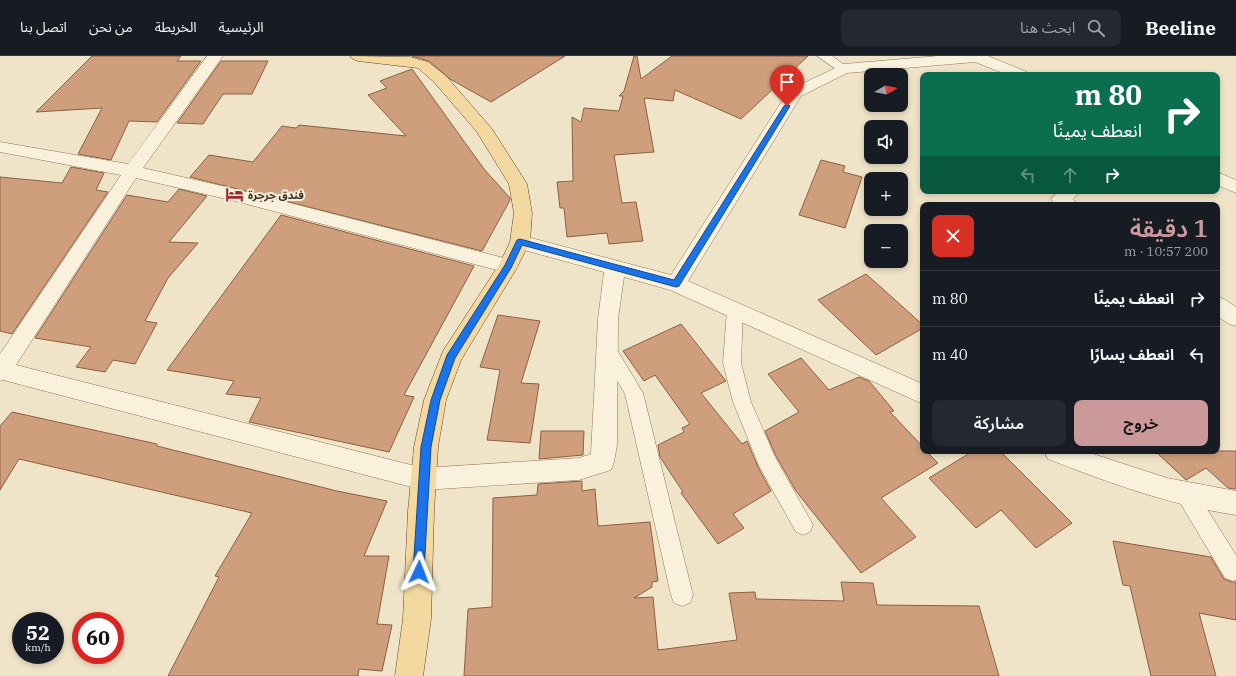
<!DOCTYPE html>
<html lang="ar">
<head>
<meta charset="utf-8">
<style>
	body { margin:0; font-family:"IBM Plex Serif","Noto Sans Arabic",serif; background:#242831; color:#f1f3f6; direction:rtl; height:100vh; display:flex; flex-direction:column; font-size:15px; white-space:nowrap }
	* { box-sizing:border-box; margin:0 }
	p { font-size:13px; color:#9ea1a6 }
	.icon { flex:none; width:22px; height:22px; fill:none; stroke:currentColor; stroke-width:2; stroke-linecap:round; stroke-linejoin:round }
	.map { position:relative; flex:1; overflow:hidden; direction:ltr }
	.side { position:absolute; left:920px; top:146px; width:300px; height:252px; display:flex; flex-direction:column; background:#171b24; border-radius:8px; box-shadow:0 2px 6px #0003; direction:rtl }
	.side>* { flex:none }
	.top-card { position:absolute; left:920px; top:16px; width:300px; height:122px; border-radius:8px; box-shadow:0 2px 6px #0003; direction:rtl; background:#0b6e4f; color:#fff; overflow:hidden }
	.needle { width:26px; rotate:81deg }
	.buttons { position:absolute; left:864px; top:12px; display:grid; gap:8px }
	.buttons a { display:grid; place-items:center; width:44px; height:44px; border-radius:8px; background:#171b24; box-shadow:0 2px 6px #0003; font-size:20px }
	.speed { position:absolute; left:12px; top:556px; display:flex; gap:8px; font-size:20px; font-weight:700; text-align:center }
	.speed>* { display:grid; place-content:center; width:52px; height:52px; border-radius:50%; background:#171b24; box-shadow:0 2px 6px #0003; line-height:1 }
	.speed small { font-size:10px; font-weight:400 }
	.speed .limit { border:6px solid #d22; background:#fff; color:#111 }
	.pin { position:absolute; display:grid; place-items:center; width:34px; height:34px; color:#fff; margin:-41px -17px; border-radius:50% 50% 50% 0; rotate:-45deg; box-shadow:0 0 4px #0007 }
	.pin .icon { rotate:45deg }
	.me { position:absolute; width:44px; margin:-22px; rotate:2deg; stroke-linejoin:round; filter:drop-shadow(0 0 3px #0008) }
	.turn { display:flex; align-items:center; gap:14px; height:84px; padding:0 12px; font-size:18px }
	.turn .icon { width:52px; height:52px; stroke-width:2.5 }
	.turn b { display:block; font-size:28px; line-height:34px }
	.lanes { display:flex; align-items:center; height:38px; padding:0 12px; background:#0003; justify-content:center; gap:20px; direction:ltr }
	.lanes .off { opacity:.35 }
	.round { display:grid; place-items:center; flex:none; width:42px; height:42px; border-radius:8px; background:#242831 }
	.overview { display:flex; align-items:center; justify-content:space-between; height:68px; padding:0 12px }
	h1 { font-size:24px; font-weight:600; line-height:30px; color:#cc999b }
	.cta { display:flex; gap:8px; margin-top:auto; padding:8px 12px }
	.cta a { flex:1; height:46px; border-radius:8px; background:#cc999b; color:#111; font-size:16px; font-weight:600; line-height:46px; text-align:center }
	.cta a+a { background:#242831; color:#f1f3f6 }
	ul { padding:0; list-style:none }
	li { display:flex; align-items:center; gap:12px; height:56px; padding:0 12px; border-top:1px solid #363941 }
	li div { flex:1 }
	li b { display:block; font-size:15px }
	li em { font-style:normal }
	header { display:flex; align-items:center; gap:24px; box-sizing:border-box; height:56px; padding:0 20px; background:#171b24; border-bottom:1px solid #363941 }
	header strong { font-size:19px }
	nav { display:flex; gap:22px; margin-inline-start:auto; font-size:14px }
	.search { width:280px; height:36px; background:#242831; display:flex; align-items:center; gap:10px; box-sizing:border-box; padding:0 14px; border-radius:8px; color:#9ea1a6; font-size:15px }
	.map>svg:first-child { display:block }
</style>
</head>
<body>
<header>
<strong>Beeline</strong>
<div class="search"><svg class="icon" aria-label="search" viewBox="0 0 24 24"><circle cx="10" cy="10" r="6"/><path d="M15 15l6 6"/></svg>ابحث هنا</div>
<nav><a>الرئيسية</a><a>الخريطة</a><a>من نحن</a><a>اتصل بنا</a></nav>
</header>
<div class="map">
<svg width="1236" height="620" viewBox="0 0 1236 620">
	<rect width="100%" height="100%" fill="#f0e4c8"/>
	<g fill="#cf9f7d" stroke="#8d5f41">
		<polygon points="92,0 181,0 177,5 201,5 157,66 129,65 111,104 78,98 102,52 36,56"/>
		<polygon points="412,0 565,0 491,46 450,23 429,5"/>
		<polygon points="634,0 637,0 641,23 672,0 808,0 741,63 675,34 673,45 644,42 654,96 614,99 622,147 636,146 643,185 609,188 607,177 567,181 564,152 560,152 557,126 573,125 572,61 581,66 584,52 619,55 623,40 619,40 624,35"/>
		<polygon points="221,5 268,5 252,38 223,38 203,68 177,67"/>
		<polygon points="412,13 484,113 510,142 510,144 482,195 190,121 209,99 253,106 282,70 296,72 299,69 406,80 368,39 387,32 380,25"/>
		<polygon points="821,104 845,110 843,116 862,121 845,172 799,159"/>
		<polygon points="71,111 104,117 96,134 108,136 12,278 0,275 0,121 62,127"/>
		<polygon points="179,133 207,140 169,186 198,187 168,222 145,265 157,267 135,308 113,304 105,316 76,311 91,291 35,282 127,139 168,146"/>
		<polygon points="281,159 474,210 404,339 414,341 389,396 249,366 261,342 226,338 234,325 167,314"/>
		<polygon points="866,218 923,269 923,272 876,299 818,244"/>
		<polygon points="498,259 540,265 521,327 539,328 530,387 487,384 500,314 480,311"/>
		<polygon points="681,268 726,325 701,337 742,388 747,385 759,413 771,435 733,458 744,472 718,488 681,437 683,436 660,401 658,389 684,376 682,372 690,368 655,319 644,325 623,295"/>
		<polygon points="801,302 829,334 859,321 869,325 894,355 890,356 923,391 923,395 926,395 938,407 881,442 916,481 861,517 796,435 776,400 765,375 799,356 768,318"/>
		<polygon points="12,356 157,388 157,390 337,435 387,445 364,500 389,500 377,568 392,569 382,615 359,613 358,620 168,620 219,521 215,520 252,457 19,403 0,434 0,370"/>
		<polygon points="541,375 584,375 583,399 539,403"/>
		<polygon points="973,395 1000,395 1072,467 1036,492 1001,454 976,472 929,422"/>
		<polygon points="1155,395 1236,395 1236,433 1228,432 1206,412 1186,424"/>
		<polygon points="582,425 582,435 595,433 598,470 650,466 658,525 652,526 652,531 634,542 653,541 658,594 737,584 729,537 755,536 756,543 844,545 841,526 873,527 877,549 979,550 999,620 464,620 468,553 492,551 493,442 537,439 538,428"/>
		<polygon points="1113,485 1211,501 1224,523 1232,526 1236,526 1236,564 1199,557 1216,620 1151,620 1130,530 1123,529"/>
	</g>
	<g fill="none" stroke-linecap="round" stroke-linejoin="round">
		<defs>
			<g id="lane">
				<polygon points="817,0 832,0 850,13 848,16 840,16"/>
				<polygon points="735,247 741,249 743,254 741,307 751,346 775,401 813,469 810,476 803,479 796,476 760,412 733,346 723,307 727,254 729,249"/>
				<polygon points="607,285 613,287 643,337 693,539 690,547 682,550 674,547 671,539 625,338 598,292 601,287"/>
				<polygon points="1186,429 1193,431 1236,499 1236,524 1233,525 1225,522 1179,445 1176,438 1179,431"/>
			</g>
			<g id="street">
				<polygon points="207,0 223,0 143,112 235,133 508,203 515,205 518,210 515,215 508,217 235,145 136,122 16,309 423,412 579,402 591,398 598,263 604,216 513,191 510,186 513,181 520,179 671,219 789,34 844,8 938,0 988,0 1027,16 1030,19 1008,19 975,6 847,17 801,40 688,225 923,328 923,348 670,234 624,221 618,263 617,389 614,406 611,414 579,424 423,434 3,324 0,325 0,298 121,119 0,96 0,86 128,108"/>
				<polygon points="1217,116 1236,124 1236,137 1217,129"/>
				<polygon points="1059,135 1081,135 1073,143 1078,149 1056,149 1051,143"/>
				<polygon points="1217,241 1224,243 1236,251 1236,270 1229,268 1217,260"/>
				<path d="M1044,395h40l83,27 69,13v24c-66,-10 -127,-32 -188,-56z"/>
			</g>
			<polygon id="primary" points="350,0 410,1 428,6 446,20 492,73 527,128 532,157 530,186 515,215 461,304 446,344 438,391 434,455 431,563 423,620 395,620 403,563 408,455 414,391 424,344 443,295 500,207 510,186 514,157 509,128 477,76 434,26 418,12 358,5 353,3"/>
		</defs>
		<use href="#lane" stroke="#8d765c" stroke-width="1"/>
		<use href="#street" stroke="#8d765c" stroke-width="1"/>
		<use href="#primary" stroke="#5b4430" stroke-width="1"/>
		<use href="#lane" fill="#faf1dc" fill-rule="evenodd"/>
		<use href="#street" fill="#faf1dc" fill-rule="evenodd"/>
		<use href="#primary" fill="#f3d9a0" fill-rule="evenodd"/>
	</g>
	<polygon fill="#1a73e8" stroke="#114b97" points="787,48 790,50 679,230 676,231 522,189 511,212 455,302 440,344 431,391 424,516 422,520 419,522 415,520 413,516 421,391 431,344 447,299 505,209 517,184 520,183 674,224 784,50"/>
	<defs>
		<symbol id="hotel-bare" viewBox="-9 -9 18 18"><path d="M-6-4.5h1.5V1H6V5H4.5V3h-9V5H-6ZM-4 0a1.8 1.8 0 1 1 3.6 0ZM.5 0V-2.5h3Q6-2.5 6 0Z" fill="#9e2a2b" stroke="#f7eed8" stroke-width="2.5" paint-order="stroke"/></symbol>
	</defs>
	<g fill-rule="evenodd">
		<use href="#hotel-bare" x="222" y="126" width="25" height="25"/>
	</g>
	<g text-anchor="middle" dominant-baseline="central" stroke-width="4" stroke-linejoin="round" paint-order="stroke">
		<g font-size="11" font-weight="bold" fill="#3d2e20" stroke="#f7eed8" text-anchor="start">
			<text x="248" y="139">فندق جرجرة</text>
		</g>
	</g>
</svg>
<div class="buttons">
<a><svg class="needle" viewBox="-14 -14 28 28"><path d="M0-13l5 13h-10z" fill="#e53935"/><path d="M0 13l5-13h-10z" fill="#9ea1a6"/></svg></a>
<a><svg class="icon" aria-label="sound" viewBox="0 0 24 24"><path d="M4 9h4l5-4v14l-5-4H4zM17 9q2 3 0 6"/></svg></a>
<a>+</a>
<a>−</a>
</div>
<div class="speed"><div>52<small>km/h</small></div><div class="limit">60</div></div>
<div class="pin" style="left:787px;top:50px;background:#d93025"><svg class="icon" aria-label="arrive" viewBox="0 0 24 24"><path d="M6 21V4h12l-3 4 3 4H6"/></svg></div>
<svg class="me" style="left:419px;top:516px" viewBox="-20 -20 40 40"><path d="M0-17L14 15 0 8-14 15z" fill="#1a73e8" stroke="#fff" stroke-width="4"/></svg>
<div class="top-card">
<div class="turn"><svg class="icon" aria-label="right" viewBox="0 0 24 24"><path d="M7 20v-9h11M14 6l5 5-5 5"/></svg><div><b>80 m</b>انعطف يمينًا</div></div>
<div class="lanes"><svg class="icon off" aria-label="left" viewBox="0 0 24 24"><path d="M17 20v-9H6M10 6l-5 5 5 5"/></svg><svg class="icon off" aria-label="ahead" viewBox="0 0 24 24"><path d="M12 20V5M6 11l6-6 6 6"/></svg><svg class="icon" aria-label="right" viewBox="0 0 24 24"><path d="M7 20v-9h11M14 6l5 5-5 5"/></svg></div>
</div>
<section class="side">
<div class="overview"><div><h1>1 دقيقة</h1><p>200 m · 10:57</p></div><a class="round" style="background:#d93025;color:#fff"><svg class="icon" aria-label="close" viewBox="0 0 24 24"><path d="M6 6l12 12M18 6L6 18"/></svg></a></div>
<ul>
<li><svg class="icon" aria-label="right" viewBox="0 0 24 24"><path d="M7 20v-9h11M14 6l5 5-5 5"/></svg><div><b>انعطف يمينًا</b></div><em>80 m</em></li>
<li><svg class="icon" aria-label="left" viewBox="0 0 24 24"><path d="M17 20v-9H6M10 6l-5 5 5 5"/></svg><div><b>انعطف يسارًا</b></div><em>40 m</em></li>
</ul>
<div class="cta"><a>خروج</a><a>مشاركة</a></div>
</section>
</div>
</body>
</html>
